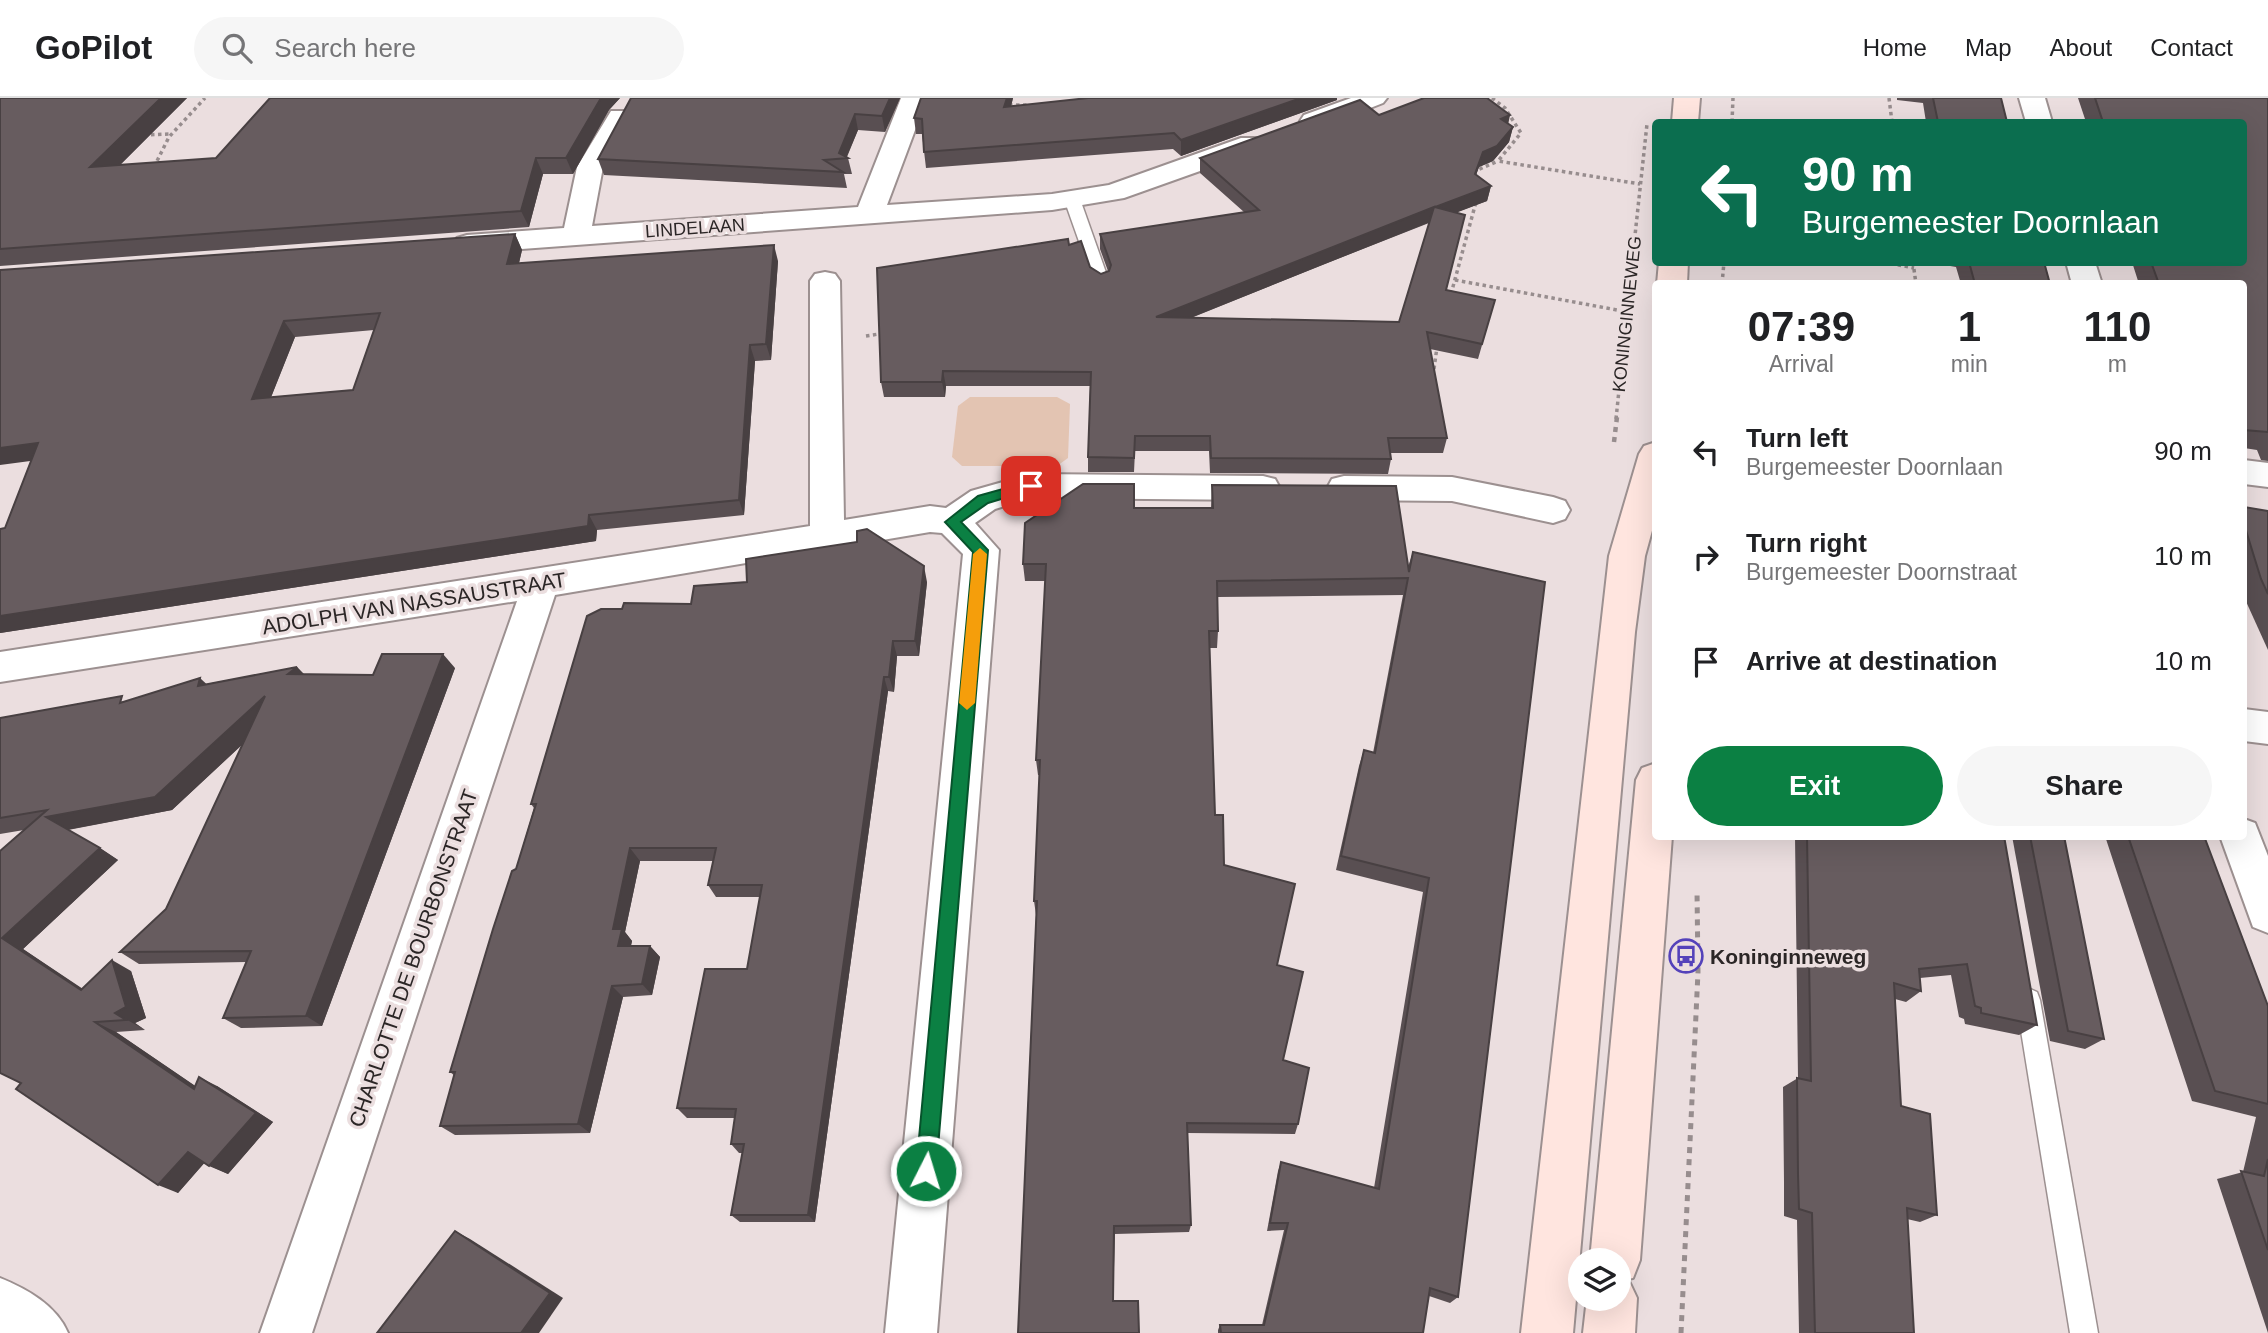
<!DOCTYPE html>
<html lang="en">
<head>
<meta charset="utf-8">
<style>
	body { margin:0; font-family:Helvetica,sans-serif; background:#f6f6f6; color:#202124; height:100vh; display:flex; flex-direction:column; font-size:26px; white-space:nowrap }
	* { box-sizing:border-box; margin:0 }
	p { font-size:23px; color:#757577 }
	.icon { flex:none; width:38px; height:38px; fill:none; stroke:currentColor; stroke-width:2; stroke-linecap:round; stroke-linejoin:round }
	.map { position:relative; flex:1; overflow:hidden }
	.drawer { position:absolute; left:1652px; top:182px; width:595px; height:560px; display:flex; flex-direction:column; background:#fff; border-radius:7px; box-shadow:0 7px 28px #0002 }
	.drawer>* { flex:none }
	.hud { position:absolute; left:1652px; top:21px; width:595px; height:147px; border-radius:7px; box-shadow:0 7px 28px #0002; background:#0b6e4f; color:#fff; overflow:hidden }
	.buttons { position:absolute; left:1568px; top:1150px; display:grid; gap:14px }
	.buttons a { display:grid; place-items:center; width:63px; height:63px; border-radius:50%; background:#fff; box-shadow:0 7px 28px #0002; font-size:35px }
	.pin { position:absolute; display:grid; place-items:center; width:60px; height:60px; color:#fff; margin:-30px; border-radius:14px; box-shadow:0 4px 10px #0006 }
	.me { position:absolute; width:77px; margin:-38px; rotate:5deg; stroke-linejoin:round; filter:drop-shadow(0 0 5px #0008) }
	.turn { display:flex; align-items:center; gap:24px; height:147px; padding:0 35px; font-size:32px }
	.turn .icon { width:91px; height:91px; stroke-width:2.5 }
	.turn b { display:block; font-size:49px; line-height:60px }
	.eta { display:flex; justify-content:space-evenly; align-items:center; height:119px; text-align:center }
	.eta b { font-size:42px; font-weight:700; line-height:49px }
	.button { display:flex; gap:14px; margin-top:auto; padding:14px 35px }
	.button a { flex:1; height:80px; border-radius:42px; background:#0b8043; color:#fff; font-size:28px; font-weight:700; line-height:80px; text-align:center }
	.button a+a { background:#f6f6f6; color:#202124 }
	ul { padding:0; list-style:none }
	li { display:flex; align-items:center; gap:21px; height:105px; padding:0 35px }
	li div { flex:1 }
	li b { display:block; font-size:26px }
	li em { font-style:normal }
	header { display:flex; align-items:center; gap:42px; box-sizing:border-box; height:98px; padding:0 35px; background:#fff; border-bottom:2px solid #e0e0e0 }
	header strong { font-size:33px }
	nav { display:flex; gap:38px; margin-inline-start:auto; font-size:24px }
	.search { width:490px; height:63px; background:#f6f6f6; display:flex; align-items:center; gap:18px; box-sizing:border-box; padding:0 24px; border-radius:38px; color:#757577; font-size:26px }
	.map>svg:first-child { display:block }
</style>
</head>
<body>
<header>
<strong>GoPilot</strong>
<div class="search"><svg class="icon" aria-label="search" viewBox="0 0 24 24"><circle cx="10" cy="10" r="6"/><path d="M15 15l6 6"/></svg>Search here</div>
<nav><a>Home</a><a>Map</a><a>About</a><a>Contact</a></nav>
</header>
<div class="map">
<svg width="2268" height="1235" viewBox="0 0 2268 1235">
	<rect width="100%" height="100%" fill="#ebdedf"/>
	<polygon fill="#e3c4b2" points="970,299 1057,299 1070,306 1068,360 1057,368 962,368 952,359 958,308"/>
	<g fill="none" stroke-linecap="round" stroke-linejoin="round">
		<defs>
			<g id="service">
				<polygon points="1072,96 1080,101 1109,183 1107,187 1101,188 1093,183 1064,101"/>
				<polygon points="2028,890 2037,894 2040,902 2098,1235 2070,1235 2016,902 2019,894"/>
			</g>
			<g id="minor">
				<polygon points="901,0 927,0 887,107 1052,96 1109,87 1241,40 1259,40 1263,46 1259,52 1124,100 1052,112 467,155 457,152 453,146 457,140 467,137 564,130 577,69 611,13 629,13 633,19 603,69 592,128 858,109"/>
				<polygon points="1351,0 1387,0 1383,5 1322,29 1304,29 1300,23 1304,17"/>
				<polygon points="2019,0 2045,0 2052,24 2026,24"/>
				<polygon points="2066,164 2095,164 2102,186 2072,186"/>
				<polygon points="825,174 835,176 840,183 844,422 930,408 946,410 971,393 1031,376 1263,378 1275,381 1280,390 1275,399 1263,402 1031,400 995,411 975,425 999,452 937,1235 885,1235 963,456 942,435 930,434 555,497 312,1235 260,1235 517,503 0,584 0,554 810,428 810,183 815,176"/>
				<polygon points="2244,362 2268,365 2268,389 2244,386"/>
				<polygon points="1344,378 1452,379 1553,399 1565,403 1570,412 1565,421 1553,425 1452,403 1344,402 1332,399 1327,390 1332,381"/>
				<polygon points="2244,611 2268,614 2268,646 2244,643"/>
				<polygon points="2244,721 2255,725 2268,758 2268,835 2253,829 2220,738 2244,738"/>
				<path d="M0,1180c27,11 56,27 68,55h-68z"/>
			</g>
			<g id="secondary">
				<polygon points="1674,0 1700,0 1698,24 1672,24"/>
				<polygon points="1659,164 1688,164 1687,186 1657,186"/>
				<polygon points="1656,344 1656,418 1645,458 1635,534 1573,1235 1521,1235 1609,458 1639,356 1644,348"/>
				<polygon points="1656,665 1656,738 1672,738 1640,1162 1633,1180 1628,1181 1637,1200 1635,1235 1583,1235 1587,1200 1619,1200 1619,1162 1590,1162 1636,682 1642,670"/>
			</g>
		</defs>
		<use href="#service" stroke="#9c9090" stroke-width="3"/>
		<use href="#minor" stroke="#9c9090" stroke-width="4"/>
		<use href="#secondary" stroke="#9c9090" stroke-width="4"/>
		<g stroke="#978d8e" stroke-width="3.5" stroke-dasharray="3.5 3.5" stroke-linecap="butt">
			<polyline points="1492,0 1505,10 1521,35 1498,63 1640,86"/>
			<polyline points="1889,0 1892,24"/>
			<polyline points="1009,7 1028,7"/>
			<polyline points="1732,24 1733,0"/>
			<polyline points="144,37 170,36"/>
			<polyline points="154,69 169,39 205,0"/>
			<polyline points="1473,74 1498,63"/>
			<polyline points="1633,156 1647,26"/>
			<polyline points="1884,164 1914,170"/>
			<polyline points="1913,164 1916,186"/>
			<polyline points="1455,182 1628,214"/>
			<polyline points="1722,186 1724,164"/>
			<polyline points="1451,196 1476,104"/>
			<polyline points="866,238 885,235"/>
			<polyline points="1434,271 1437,249"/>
			<polyline points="1616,321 1630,186"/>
		</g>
		<polyline stroke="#978d8e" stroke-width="4.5" stroke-dasharray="5 5" stroke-linecap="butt" points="1614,344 1617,319"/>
		<polyline stroke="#978d8e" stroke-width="5" stroke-dasharray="6 6" stroke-linecap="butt" points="1681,1235 1698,874 1697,792"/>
		<use href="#service" fill="#fff" fill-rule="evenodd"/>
		<use href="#minor" fill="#fff" fill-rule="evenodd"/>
		<use href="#secondary" fill="#ffe5df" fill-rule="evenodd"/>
	</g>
	<g fill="#594f52" fill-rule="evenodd">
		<polygon points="0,0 187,0 120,67 216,60 270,0 620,0 609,12 573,76 543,76 529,129 0,168"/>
		<polygon points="631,0 900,0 885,34 858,32 847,59 848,60 852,76 844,76 847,90 604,77 598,61"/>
		<polygon points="921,0 1013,0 1011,9 1088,0 1337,0 1337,2 1181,58 1173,51 926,70 922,36 916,36 914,20"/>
		<polygon points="1897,0 2001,0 2007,24 1926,24 1923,5 1897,2"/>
		<polygon points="2078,0 2268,0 2268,363 2261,362 2257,352 2244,350 2244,186 2139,186 2132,164 2244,164 2244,24 2086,24"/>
		<path d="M1379,17l129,8 5,4 -4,15 -16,19 -14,6 -3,8 15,11 -4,15 -30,11 -11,78 49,10 -17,59 -48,-10 17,89 -4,15h-53l1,6 -3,15 -178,-1 -1,-22h-74l-1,21h-46v-15l2,-71h-144l-1,11h-61l-3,-15 188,-137 21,22 11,7 7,-3 -8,-22v-15l144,-22 -44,-39v-15zM1429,125l-30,99 -208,-4 131,-53z"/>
		<path d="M515,136l7,16 -3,13 259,-2 -7,99 -16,1 -11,154 -147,15 -1,11 -596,92v-104l5,-1 26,-67 -31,-191zM374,232l-21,60 -82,7 24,-60z"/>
		<polygon points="1933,164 2044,164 2050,186 1961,186 1956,169 1933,165"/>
		<polygon points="1212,387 1408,469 1413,454 1458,1199 1450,1205 1429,1198 1423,1235 1218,1235 1218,1232 1220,1227 1262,1227 1284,1132 1267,1133 1278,1073 1281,1064 1374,1090 1423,794 1336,772 1359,668 1364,652 1373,655 1403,497 1217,499 1218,533 1217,550 1209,550 1215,717 1224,767 1277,867 1283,962 1298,1026 1295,1036 1187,1035 1191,1127 1189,1134 1115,1136 1113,1203 1018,1235 1036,817 1034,803 1040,677 1038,677 1036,662 1045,483 1025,483 1023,466 1134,410 1211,410"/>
		<polygon points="2244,409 2268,413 2268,552 2244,499"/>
		<polygon points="927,484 919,558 897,558 894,594 888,593 815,1124 740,1124 731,1117 743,1055 739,1055 731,1046 735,1020 687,1020 677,1010 747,871 760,799 716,799 708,787 713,763 640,763 625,834 632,843 631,848 650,848 660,859 652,897 623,899 590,1035 455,1037 440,1028 455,978 450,974 516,771 534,710 531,706 622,511 691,506"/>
		<polygon points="297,569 304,576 373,577 455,570 322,928 241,930 223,920 246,864 139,866 120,854 166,811 243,646 172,712 68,732 100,750 118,762 23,851 82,891 131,873 146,920 135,925 145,932 116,934 195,988 217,988 273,1024 228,1076 204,1065 178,1095 21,985 24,732 0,736 0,620 127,603 206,586"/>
		<polygon points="1795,738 2004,738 2037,927 2019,937 1965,926 1964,921 1959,919 1951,877 1920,880 1921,893 1906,904 1895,901 1901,1008 1937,1117 1920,1124 1907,1121 1914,1235 1799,1235 1797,1122 1784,1118 1784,1084 1783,989 1798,980"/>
		<polygon points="2012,738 2064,738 2104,941 2085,951 2050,943"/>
		<polygon points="2105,738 2204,738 2268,908 2268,1235 2217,1081 2243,1074 2256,1019 2192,1003"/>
	</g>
	<g fill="#484042">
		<polygon points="161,0 187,0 102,85 90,69"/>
		<polygon points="601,0 620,0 609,12 573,76 566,60"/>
		<polygon points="890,0 900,0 885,34 882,18"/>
		<polygon points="1007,0 1013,0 1006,25 1004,9"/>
		<polygon points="1301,0 1337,0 1337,2 1181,58 1181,42"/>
		<polygon points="855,16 858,32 846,60 839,55"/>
		<polygon points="1510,17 1507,32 1501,21"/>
		<polygon points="1513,29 1509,44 1493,63 1479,69 1471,91 1475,76 1483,54"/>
		<polygon points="536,60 543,76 529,129 521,113"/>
		<polygon points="1491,88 1487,103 1432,124 1435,109"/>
		<polygon points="1434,109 1430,124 1155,234 1156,219"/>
		<polygon points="515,136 522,152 515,182 507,166"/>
		<polygon points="774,147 778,163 771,262 766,246"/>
		<polygon points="284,223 295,239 264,317 252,301"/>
		<polygon points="750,247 755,263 744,417 739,402"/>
		<polygon points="943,273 946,288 945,299 942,284"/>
		<polygon points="38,345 53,360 0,367 0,350"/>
		<polygon points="589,417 597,432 596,443 0,535 0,518"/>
		<polygon points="924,468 927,484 919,558 915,543"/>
		<polygon points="893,543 897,558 894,594 889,579"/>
		<polygon points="443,556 455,570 322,928 306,918"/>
		<polygon points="297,569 310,583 288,576"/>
		<polygon points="884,579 888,593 815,1124 808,1117"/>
		<polygon points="200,580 215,594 198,588"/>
		<polygon points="265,598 279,612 172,712 66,732 46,719"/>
		<polygon points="100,750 118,762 23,851 101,903 81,892 2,840"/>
		<polygon points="630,750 640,763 625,834 632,843 628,859 618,848 613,831"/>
		<polygon points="650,848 660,859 652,897 642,886"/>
		<polygon points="112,862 131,873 146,920 135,925 145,932 115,915"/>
		<polygon points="612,888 623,899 590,1035 578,1026"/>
		<polygon points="95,924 116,934 213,1000 194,991"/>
		<polygon points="199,979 217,988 273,1024 228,1076 209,1068"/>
		<polygon points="188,1054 207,1062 178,1095 158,1087"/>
		<polygon points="455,1133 470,1141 563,1200 539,1235 521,1235"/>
	</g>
	<g fill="#675c5f" stroke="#484042" stroke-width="2" fill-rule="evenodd">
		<polygon points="0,0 161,0 90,69 216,60 270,0 601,0 566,60 536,60 521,113 0,151"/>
		<polygon points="631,0 890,0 882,18 855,16 839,55 848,60 824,62 843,74 598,61"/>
		<polygon points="921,0 1007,0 1004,9 1088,0 1301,0 1181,42 1174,35 924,54 922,21 914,20"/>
		<path d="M1424,0h63l23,17 -9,4 12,8 -16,19 -14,6 -8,22 16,12 -56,21 30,8 -19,75 49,10 -13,44 -55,-12 20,106h-59l3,21 -180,-1 -1,-22h-75l-1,22 -46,-1 3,-85 -148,-1 -1,11h-61l-4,-114 191,-29 1,6 12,-4 9,26 11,7 8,-3 2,-6 -11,-31 159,-24 -59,-52 160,-58 19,15zM1434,109l-35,115 -243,-5z"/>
		<polygon points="1933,0 2001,0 2007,24 1938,24"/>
		<polygon points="2095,0 2268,0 2268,334 2244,332 2244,186 2159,186 2151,164 2244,164 2244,24 2103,24"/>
		<path d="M515,136l-8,30 267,-19 -8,99 -16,1 -11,155 -150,15 -1,11 -588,90v-87l5,-1 33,-85 -38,5v-178zM380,215l-27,77 -101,9 32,-78z"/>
		<polygon points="1969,164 2044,164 2050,186 1975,186"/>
		<polygon points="1083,386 1134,386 1134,410 1213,410 1212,387 1396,388 1409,474 1413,454 1545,484 1458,1199 1430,1190 1423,1235 1221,1235 1220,1227 1264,1227 1288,1125 1270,1125 1281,1064 1379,1091 1429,780 1341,758 1364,652 1375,655 1408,480 1217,483 1218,533 1209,533 1215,717 1223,717 1224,767 1295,786 1277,867 1303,874 1283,962 1309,970 1298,1026 1187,1025 1191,1127 1114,1128 1113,1203 1138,1203 1139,1235 1018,1235 1037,803 1034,803 1040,662 1036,662 1046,466 1023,466 1025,425"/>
		<polygon points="2244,409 2268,413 2268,496 2261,481 2244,426"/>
		<polygon points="867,431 924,468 915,543 893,543 889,579 884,579 808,1117 731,1117 744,1046 731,1046 736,1011 677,1010 705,871 747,871 762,787 708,787 716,750 630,750 613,831 622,831 618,848 650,848 642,886 612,888 578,1026 440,1028 455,974 450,974 493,831 512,773 516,771 536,706 531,706 587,518 601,511 622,511 624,505 691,506 694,488 747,484 746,461 857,444 857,433"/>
		<polygon points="382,556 443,556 306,918 223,920 251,853 120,854 166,811 265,598 155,699 46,719 100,750 2,840 81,892 112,862 126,909 115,915 126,922 95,924 194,991 199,979 256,1015 209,1068 188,1054 158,1087 16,991 21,985 0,975 0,753 47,712 0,720 0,620 122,598 120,605 200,580 198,588 297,569 288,576 373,577"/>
		<polygon points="1807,738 2004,738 2037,927 1981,915 1981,910 1975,908 1967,866 1919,871 1921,893 1894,885 1901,1008 1930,1016 1937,1117 1907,1110 1914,1235 1815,1235 1812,1115 1799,1111 1798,1076 1797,980 1811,983"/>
		<polygon points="2030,738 2064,738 2104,941 2068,933"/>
		<polygon points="2128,738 2204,738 2268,908 2268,1006 2215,993"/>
		<polygon points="2268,1061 2268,1152 2241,1073 2264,1078"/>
		<polygon points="455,1133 550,1195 521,1235 377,1235"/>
	</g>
	<polygon fill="#0b8043" stroke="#07532c" stroke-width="2" points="1031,383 1035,384 1035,391 988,405 961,424 988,452 936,1073 933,1080 926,1083 919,1080 916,1073 973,454 945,424 978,398"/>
	<polygon fill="#f59e0b" points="980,450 987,456 975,605 967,612 959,605 973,456"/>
	<defs>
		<symbol id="bus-ring" viewBox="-11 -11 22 22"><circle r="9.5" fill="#ebdedf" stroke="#5442ba" stroke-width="1.5"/><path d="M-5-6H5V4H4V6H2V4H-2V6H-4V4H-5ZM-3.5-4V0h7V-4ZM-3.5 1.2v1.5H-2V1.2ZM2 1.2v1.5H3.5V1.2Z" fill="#5442ba"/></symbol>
	</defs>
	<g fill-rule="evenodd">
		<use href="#bus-ring" x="1667" y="839" width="38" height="38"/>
	</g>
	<g text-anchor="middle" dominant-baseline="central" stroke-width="7" stroke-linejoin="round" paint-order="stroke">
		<g font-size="18" fill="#2b2626" stroke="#ebdedf">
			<text transform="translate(695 130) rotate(-4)">LINDELAAN</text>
			<text transform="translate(1627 216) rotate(-84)">KONINGINNEWEG</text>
		</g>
		<g font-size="21" fill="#2b2626" stroke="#ebdedf">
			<text transform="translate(414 505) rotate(-9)">ADOLPH VAN NASSAUSTRAAT</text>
			<text transform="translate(413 860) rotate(-71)">CHARLOTTE DE BOURBONSTRAAT</text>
		</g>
		<g font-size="21" font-weight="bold" fill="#2b2626" stroke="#ebdedf" text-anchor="start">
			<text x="1710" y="858">Koninginneweg</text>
		</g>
	</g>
</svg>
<div class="buttons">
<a><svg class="icon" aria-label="layers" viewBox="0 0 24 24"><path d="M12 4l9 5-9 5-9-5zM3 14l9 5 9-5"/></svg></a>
</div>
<div class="pin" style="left:1031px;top:388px;background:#d93025"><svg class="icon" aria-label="arrive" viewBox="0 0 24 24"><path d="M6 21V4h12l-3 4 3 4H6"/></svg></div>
<svg class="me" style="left:926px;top:1073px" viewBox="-20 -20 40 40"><circle r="17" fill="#0b8043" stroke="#fff" stroke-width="3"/><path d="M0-11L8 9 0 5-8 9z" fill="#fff"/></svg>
<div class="hud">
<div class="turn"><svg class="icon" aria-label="left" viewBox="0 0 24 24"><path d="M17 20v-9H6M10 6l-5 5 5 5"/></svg><div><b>90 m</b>Burgemeester Doornlaan</div></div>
</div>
<section class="drawer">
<div class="eta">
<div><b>07:39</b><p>Arrival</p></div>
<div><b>1</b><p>min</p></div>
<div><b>110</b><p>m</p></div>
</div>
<ul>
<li><svg class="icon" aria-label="left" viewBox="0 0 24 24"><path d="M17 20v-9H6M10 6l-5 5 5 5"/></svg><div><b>Turn left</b><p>Burgemeester Doornlaan</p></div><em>90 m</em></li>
<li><svg class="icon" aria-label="right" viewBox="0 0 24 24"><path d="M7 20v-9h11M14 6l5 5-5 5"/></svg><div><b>Turn right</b><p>Burgemeester Doornstraat</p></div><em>10 m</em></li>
<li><svg class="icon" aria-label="arrive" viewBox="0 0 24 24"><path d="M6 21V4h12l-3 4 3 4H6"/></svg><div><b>Arrive at destination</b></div><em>10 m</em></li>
</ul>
<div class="button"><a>Exit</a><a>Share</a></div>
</section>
</div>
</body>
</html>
